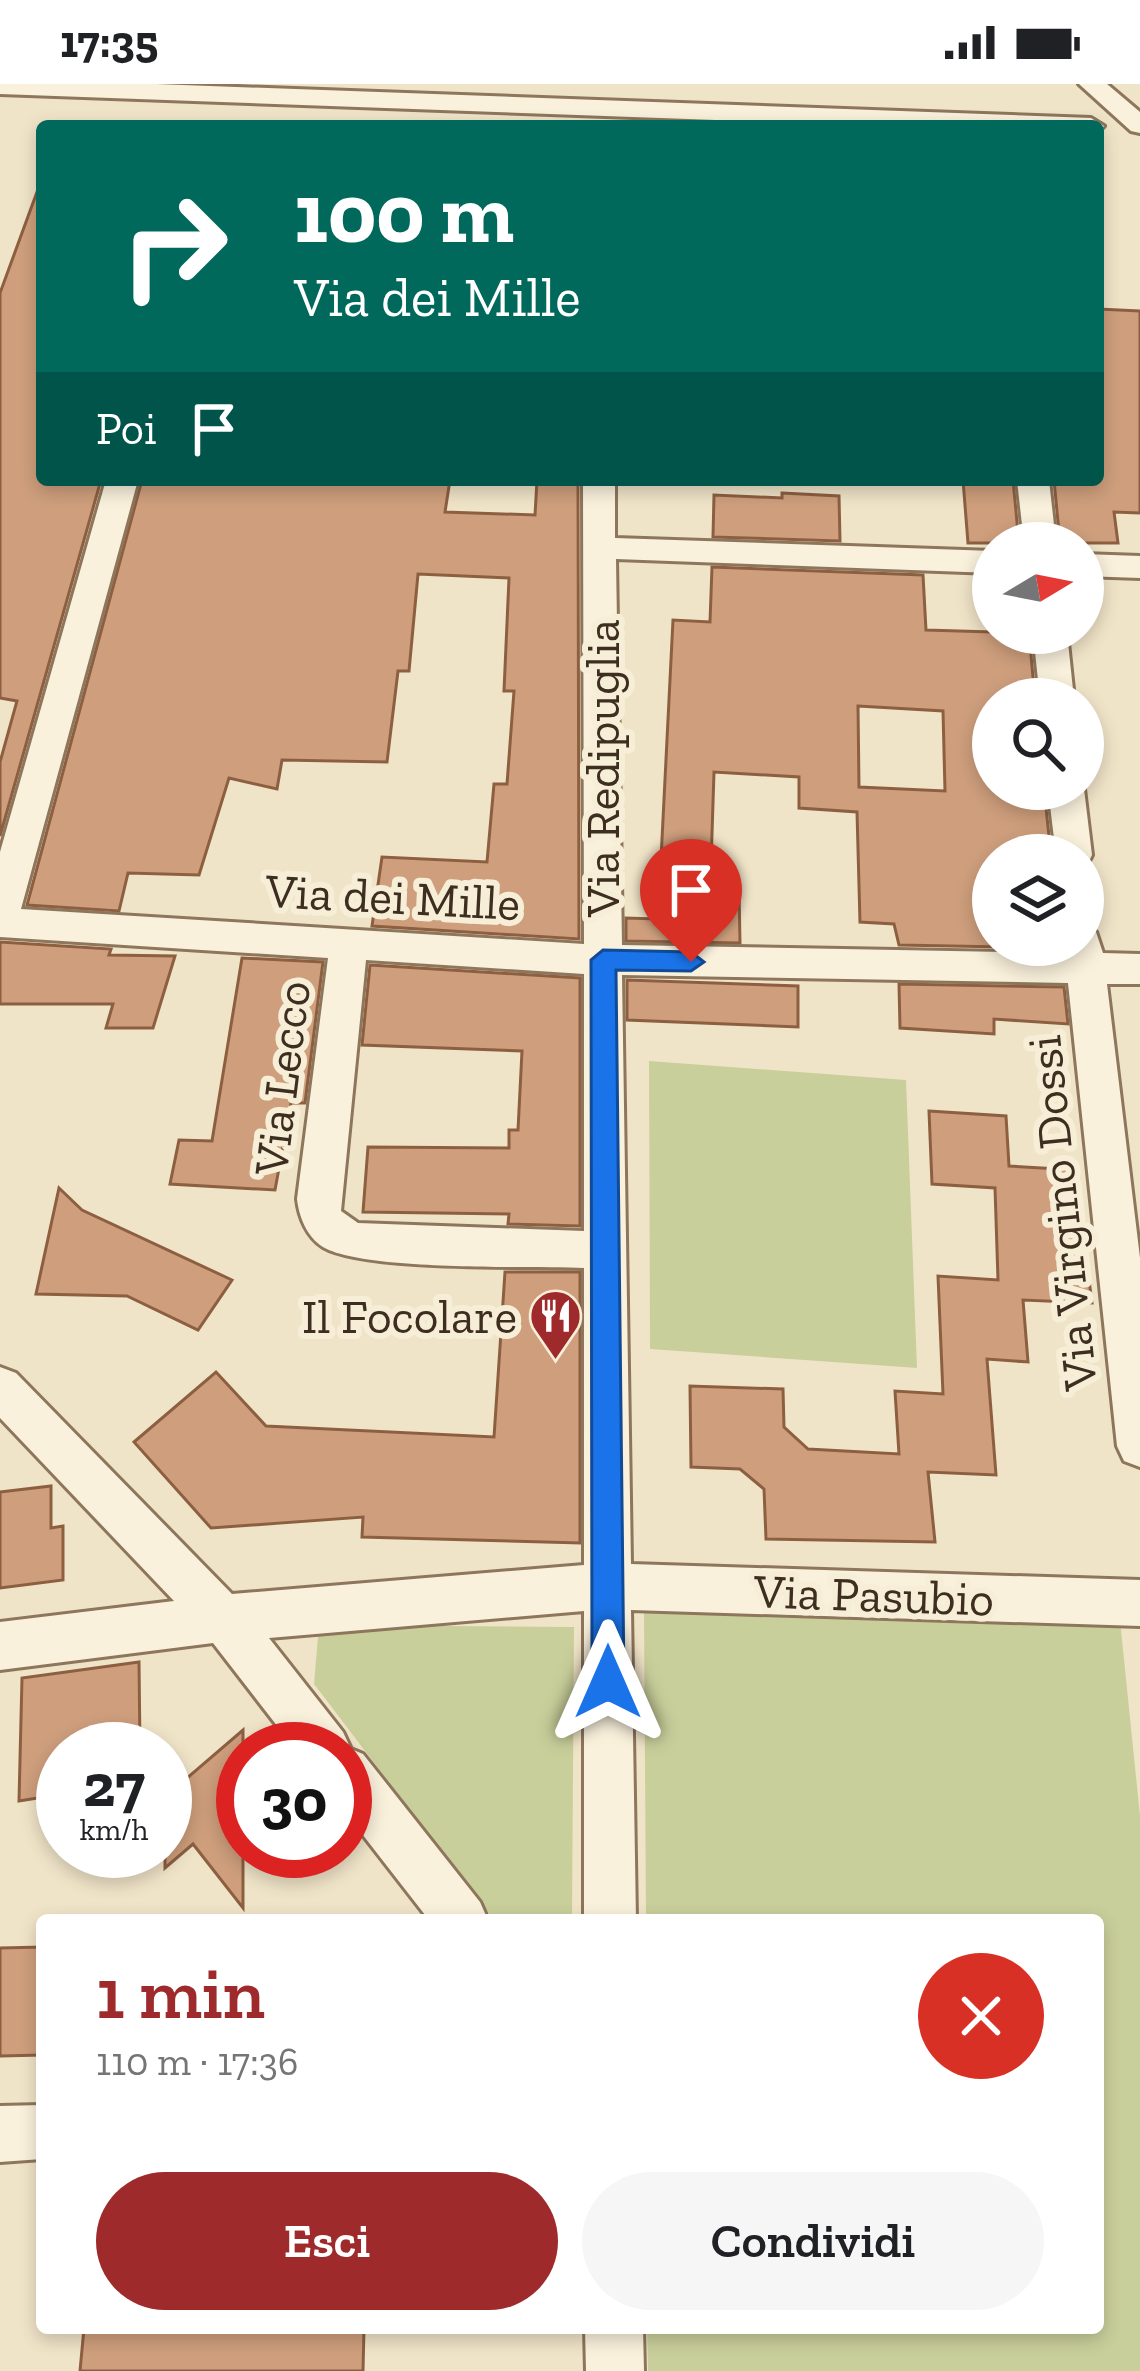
<!DOCTYPE html>
<html lang="it">
<head>
<meta charset="utf-8">
<style>
	body { margin:0; font-family:"Zilla Slab",serif; background:#f6f6f6; color:#202124; height:100vh; display:flex; flex-direction:column; font-size:45px; white-space:nowrap }
	* { box-sizing:border-box; margin:0 }
	p { font-size:39px; color:#757577 }
	.icon { flex:none; width:66px; height:66px; fill:none; stroke:currentColor; stroke-width:2; stroke-linecap:round; stroke-linejoin:round }
	.map { position:relative; flex:1; overflow:hidden }
	.panel { position:absolute; left:36px; top:1830px; width:1068px; height:420px; display:flex; flex-direction:column; background:#fff; border-radius:12px; box-shadow:0 6px 18px #0003 }
	.panel>* { flex:none }
	.guide { position:absolute; left:36px; top:36px; width:1068px; height:366px; border-radius:12px; box-shadow:0 6px 18px #0003; background:#00695c; color:#fff; overflow:hidden }
	.needle { width:78px; rotate:80deg }
	.fabs { position:absolute; left:972px; top:438px; display:grid; gap:24px }
	.fabs a { display:grid; place-items:center; width:132px; height:132px; border-radius:50%; background:#fff; box-shadow:0 6px 18px #0003; font-size:60px }
	.speed { position:absolute; left:36px; top:1638px; display:flex; gap:24px; font-size:60px; font-weight:700; text-align:center }
	.speed>* { display:grid; place-content:center; width:156px; height:156px; border-radius:50%; background:#fff; box-shadow:0 6px 18px #0003; line-height:1 }
	.speed small { font-size:30px; font-weight:400 }
	.speed .limit { border:18px solid #d22; background:#fff; color:#111 }
	.pin { position:absolute; display:grid; place-items:center; width:102px; height:102px; color:#fff; margin:-123px -51px; border-radius:50% 50% 50% 0; rotate:-45deg; box-shadow:0 0 12px #0007 }
	.pin .icon { rotate:45deg }
	.me { position:absolute; width:132px; margin:-66px; rotate:0deg; stroke-linejoin:round; filter:drop-shadow(0 0 9px #0008) }
	.turn { display:flex; align-items:center; gap:42px; height:252px; padding:0 60px; font-size:54px }
	.turn .icon { width:156px; height:156px; stroke-width:2.5 }
	.turn b { display:block; font-size:84px; line-height:102px }
	.then { display:flex; align-items:center; height:114px; padding:0 60px; background:#0003; gap:24px; font-size:45px }
	.round { display:grid; place-items:center; flex:none; width:126px; height:126px; border-radius:63px; background:#f6f6f6 }
	.overview { display:flex; align-items:center; justify-content:space-between; height:204px; padding:0 60px }
	h1 { font-size:72px; font-weight:600; line-height:90px; color:#9e2a2b }
	.button { display:flex; gap:24px; margin-top:auto; padding:24px 60px }
	.button a { flex:1; height:138px; border-radius:72px; background:#9e2a2b; color:#fff; font-size:48px; font-weight:600; line-height:138px; text-align:center }
	.button a+a { background:#f6f6f6; color:#202124 }
	.status { display:flex; justify-content:space-between; align-items:center; height:84px; padding:0 60px; background:#fff; direction:ltr }
	.status svg { height:33px; fill:currentColor }
	.map>svg:first-child { display:block }
</style>
</head>
<body>
<div class="status"><b>17:35</b><svg viewBox="0 0 49 12"><path d="M0 12V9h3v3zM5 12V6h3v6zM10 12V3h3v9zM15 12V0h3v12zM26 1h20v11H26zM47 4h2v5h-2z"/></svg></div>
<div class="map">
<svg width="1140" height="2287" viewBox="0 0 1140 2287">
	<rect width="100%" height="100%" fill="#f0e4c8"/>
	<g fill="#c9cf9b">
		<polygon points="649,977 906,996 917,1284 650,1265"/>
		<polygon points="644,1528 1120,1536 1140,1732 1140,2287 648,2287 647,2244 1098,2244 1098,1836 646,1836"/>
		<polygon points="319,1541 574,1543 572,1836 494,1836 314,1600"/>
	</g>
	<g fill="#cf9f7d" stroke="#8d5f41" stroke-width="3" fill-rule="evenodd">
		<polygon points="37,108 42,109 42,396 101,396 0,752 0,678 17,617 0,614 0,209"/>
		<polygon points="1098,225 1140,227 1140,429 1114,428 1118,459 1060,459 1054,396 1098,396"/>
		<polygon points="142,396 450,396 445,428 535,431 537,396 578,396 579,855 372,842 382,773 487,778 494,700 507,700 514,607 504,607 509,494 418,490 409,587 398,587 387,678 282,676 277,705 229,694 199,791 128,789 119,827 27,821"/>
		<polygon points="963,396 1013,396 1019,459 968,459"/>
		<polygon points="782,409 839,412 840,457 713,453 714,411 782,414"/>
		<path d="M712,483l211,8 3,55 103,3 6,66h-42v90h51l7,66h-58v90l67,3 -161,-3 -5,-21 -34,-2 -3,-110 -58,-4v-31l-85,-5 -3,93h5l-1,25h24l1,53 -114,-2v-23l32,1 15,-299 37,2zM858,622l85,5 2,80 -86,-4z"/>
		<polygon points="0,858 111,865 109,871 175,872 153,944 106,944 113,920 0,920"/>
		<polygon points="242,874 323,878 305,1019 291,1019 275,1106 170,1100 179,1056 212,1057"/>
		<polygon points="370,881 580,894 580,1142 508,1140 509,1130 363,1128 368,1063 509,1064 509,1046 518,1046 522,967 362,961"/>
		<polygon points="627,896 798,902 798,943 627,936"/>
		<polygon points="899,900 1064,903 1068,940 994,935 994,950 900,944"/>
		<polygon points="929,1027 1006,1032 1009,1082 1075,1086 1092,1219 1023,1216 1028,1278 987,1275 996,1391 928,1388 935,1458 766,1455 764,1405 740,1385 691,1383 690,1302 783,1305 784,1343 808,1365 899,1370 895,1307 943,1310 938,1192 998,1196 995,1104 932,1100"/>
		<polygon points="59,1104 82,1126 232,1196 198,1246 127,1212 36,1210"/>
		<polygon points="505,1188 580,1188 580,1459 362,1453 363,1433 211,1444 134,1358 216,1288 266,1342 494,1353"/>
		<polygon points="51,1402 51,1444 63,1442 63,1496 0,1504 0,1408"/>
		<polygon points="139,1578 140,1665 63,1665 63,1710 19,1717 22,1594"/>
		<polygon points="243,1646 243,1824 193,1760 165,1784 165,1713"/>
		<polygon points="42,1863 42,1971 0,1972 0,1864"/>
		<polygon points="84,2244 364,2244 363,2287 80,2287"/>
	</g>
	<g fill="none" stroke-linecap="round" stroke-linejoin="round">
		<defs>
			<g id="street">
				<polygon points="0,0 156,0 1091,34 1104,42 1098,48 1098,42 878,42 0,10"/>
				<polygon points="1079,0 1107,0 1140,28 1140,49 1131,47"/>
				<path d="M106,396h32l-117,429 563,35 -1,-464h32v58l378,13v22l-377,-14 6,386 443,8 -1,-8h19v-18l13,5 7,21 37,1v30h-33l33,274v209l-16,-6 -7,-15 -49,-463 -446,-8 9,589 509,16v46l-509,-16 5,310h-52v-309l-315,27 74,94 8,17 12,5 117,148 8,18h-59l-84,-108v-63h-50l-82,-106 -213,27v-48l174,-21 -174,-183v-51l16,6 216,221 352,-29v-297c-55,-2 -221,3 -261,-21 -16,-10 -24,-30 -26,-48l31,-241 -328,-21v-85zM366,876l218,14v257l-226,-8 -17,-12z"/>
				<polygon points="1017,396 1049,396 1056,459 1024,459"/>
				<polygon points="1083,470 1140,472 1140,494 1083,492"/>
				<polygon points="1033,549 1067,549 1074,615 1040,615"/>
				<polygon points="1048,705 1084,705 1092,771 1087,781 1083,782 1083,771 1056,771"/>
				<polygon points="42,2021 42,2075 0,2078 0,2022"/>
				<polygon points="585,2244 643,2244 644,2287 586,2287"/>
			</g>
		</defs>
		<use href="#street" stroke="#8d765c" stroke-width="6"/>
		<use href="#street" fill="#faf1dc" fill-rule="evenodd"/>
	</g>
	<polygon fill="#1a73e8" stroke="#114b97" stroke-width="3" points="603,866 691,868 704,878 691,887 616,886 624,1598 619,1609 608,1613 597,1609 592,1598 591,876"/>
	<defs>
		<symbol id="restaurant-pin" viewBox="-11 -11 22 30"><path d="M0 17L-7.5 6A9.5 9.5 0 1 1 7.5 6Z" fill="#9e2a2b" stroke="#f7eed8"/><path d="M-5-6h1v4h1v-4h1v4h1v-4h1v5L-1.5 .5V6h-2V.5L-5-1ZM5-6V6H3V1.5H1.5Q1.5-4 5-6Z" fill="#fff"/></symbol>
	</defs>
	<g fill-rule="evenodd">
		<use href="#restaurant-pin" x="526" y="1202" width="59" height="81"/>
	</g>
	<g text-anchor="middle" dominant-baseline="central" stroke-width="12" stroke-linejoin="round" paint-order="stroke">
		<g font-size="48" fill="#3d2e20" stroke="#f7eed8">
			<text transform="translate(602 684) rotate(-90)">Via Redipuglia</text>
			<text transform="translate(393 813) rotate(3)">Via dei Mille</text>
			<text transform="translate(282 994) rotate(-83)">Via Lecco</text>
			<text transform="translate(1062 1129) rotate(-96)">Via Virgino Dossi</text>
			<text transform="translate(874 1511) rotate(2)">Via Pasubio</text>
		</g>
		<g font-size="48" fill="#3d2e20" stroke="#f7eed8" text-anchor="end">
			<text x="517" y="1232">Il Focolare</text>
		</g>
	</g>
</svg>
<div class="fabs">
<a><svg class="needle" viewBox="-14 -14 28 28"><path d="M0-13l5 13h-10z" fill="#e53935"/><path d="M0 13l5-13h-10z" fill="#757577"/></svg></a>
<a><svg class="icon" aria-label="search" viewBox="0 0 24 24"><circle cx="10" cy="10" r="6"/><path d="M15 15l6 6"/></svg></a>
<a><svg class="icon" aria-label="layers" viewBox="0 0 24 24"><path d="M12 4l9 5-9 5-9-5zM3 14l9 5 9-5"/></svg></a>
</div>
<div class="speed"><div>27<small>km/h</small></div><div class="limit">30</div></div>
<div class="pin" style="left:691px;top:878px;background:#d93025"><svg class="icon" aria-label="arrive" viewBox="0 0 24 24"><path d="M6 21V4h12l-3 4 3 4H6"/></svg></div>
<svg class="me" style="left:608px;top:1598px" viewBox="-20 -20 40 40"><path d="M0-17L14 15 0 8-14 15z" fill="#1a73e8" stroke="#fff" stroke-width="4"/></svg>
<div class="guide">
<div class="turn"><svg class="icon" aria-label="right" viewBox="0 0 24 24"><path d="M7 20v-9h11M14 6l5 5-5 5"/></svg><div><b>100 m</b>Via dei Mille</div></div>
<div class="then">Poi<svg class="icon" aria-label="arrive" viewBox="0 0 24 24"><path d="M6 21V4h12l-3 4 3 4H6"/></svg></div>
</div>
<section class="panel">
<div class="overview"><div><h1>1 min</h1><p>110 m · 17:36</p></div><a class="round" style="background:#d93025;color:#fff"><svg class="icon" aria-label="close" viewBox="0 0 24 24"><path d="M6 6l12 12M18 6L6 18"/></svg></a></div>
<div class="button"><a>Esci</a><a>Condividi</a></div>
</section>
</div>
</body>
</html>
